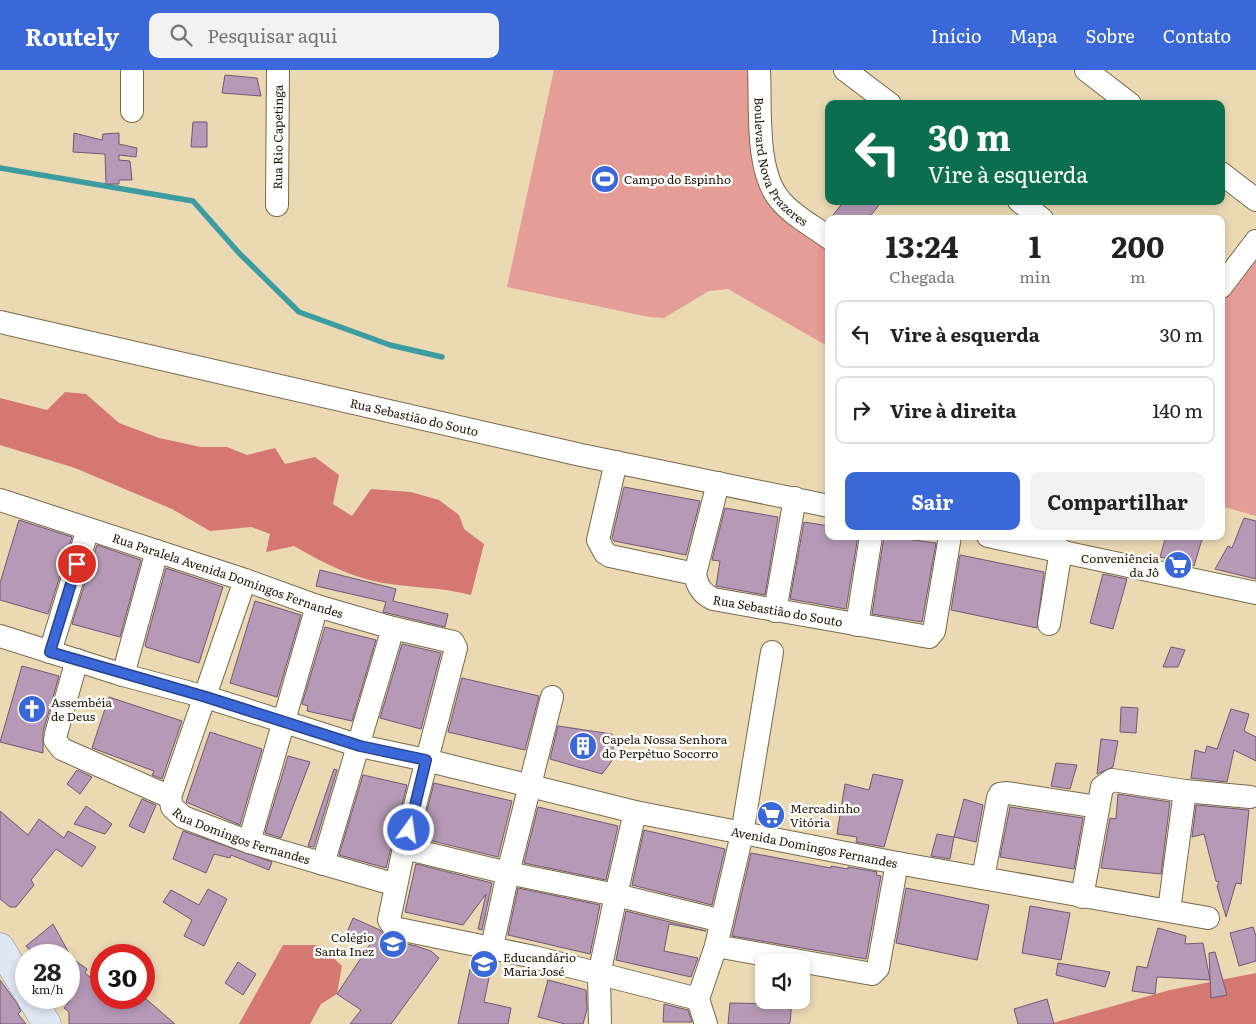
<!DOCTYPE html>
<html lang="pt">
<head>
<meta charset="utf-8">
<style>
	body { margin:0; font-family:Literata,serif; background:#f2f2f2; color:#222; height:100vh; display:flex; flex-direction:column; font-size:19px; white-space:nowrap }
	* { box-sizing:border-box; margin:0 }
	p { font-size:16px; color:#767676 }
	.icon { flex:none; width:28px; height:28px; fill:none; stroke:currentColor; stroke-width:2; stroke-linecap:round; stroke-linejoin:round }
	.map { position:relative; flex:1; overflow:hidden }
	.side { position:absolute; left:825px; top:145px; width:400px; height:325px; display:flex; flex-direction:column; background:#fff; border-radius:10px; box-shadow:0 2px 8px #0003 }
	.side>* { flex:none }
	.hud { position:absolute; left:825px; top:30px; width:400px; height:105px; border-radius:10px; box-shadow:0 2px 8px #0003; background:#0b6e4f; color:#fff; overflow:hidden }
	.tools { position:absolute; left:755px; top:884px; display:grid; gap:10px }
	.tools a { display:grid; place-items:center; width:55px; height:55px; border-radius:10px; background:#fff; box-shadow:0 2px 8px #0003; font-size:25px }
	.speed { position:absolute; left:15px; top:874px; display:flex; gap:10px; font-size:25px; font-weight:700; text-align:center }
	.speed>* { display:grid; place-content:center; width:65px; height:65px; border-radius:50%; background:#fff; box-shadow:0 2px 8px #0003; line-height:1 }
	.speed small { font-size:12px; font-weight:400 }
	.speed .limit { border:8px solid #d22; background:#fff; color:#111 }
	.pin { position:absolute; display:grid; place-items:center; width:42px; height:42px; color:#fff; margin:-21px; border:2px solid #fff; border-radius:50%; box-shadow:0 1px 5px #0007 }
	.me { position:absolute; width:55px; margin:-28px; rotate:14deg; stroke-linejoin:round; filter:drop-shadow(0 0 4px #0008) }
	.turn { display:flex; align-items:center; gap:18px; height:105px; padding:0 20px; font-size:22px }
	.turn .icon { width:65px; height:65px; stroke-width:2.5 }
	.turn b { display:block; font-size:35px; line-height:42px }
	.eta { display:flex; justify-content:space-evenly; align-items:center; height:85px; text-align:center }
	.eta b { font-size:30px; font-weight:700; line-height:35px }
	.button { display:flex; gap:10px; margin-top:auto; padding:10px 20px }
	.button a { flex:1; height:58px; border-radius:10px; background:#3a68d8; color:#fff; font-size:20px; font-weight:700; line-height:58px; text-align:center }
	.button a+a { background:#f2f2f2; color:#222 }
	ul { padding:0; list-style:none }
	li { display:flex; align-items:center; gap:15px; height:68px; margin:0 10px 8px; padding:0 10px; border:2px solid #e0e0e0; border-radius:10px }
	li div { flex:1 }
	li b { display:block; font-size:19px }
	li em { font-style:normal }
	header { display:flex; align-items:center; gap:30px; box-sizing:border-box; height:70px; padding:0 25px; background:#3a68d8; color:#fff }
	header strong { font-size:24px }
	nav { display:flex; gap:28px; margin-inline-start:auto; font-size:18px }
	.search { width:350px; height:45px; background:#f2f2f2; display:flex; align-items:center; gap:12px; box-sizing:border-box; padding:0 18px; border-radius:10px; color:#767676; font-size:19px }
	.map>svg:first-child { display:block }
</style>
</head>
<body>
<header>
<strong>Routely</strong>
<div class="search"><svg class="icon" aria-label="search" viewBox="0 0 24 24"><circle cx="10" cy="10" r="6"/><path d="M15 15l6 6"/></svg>Pesquisar aqui</div>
<nav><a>Início</a><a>Mapa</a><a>Sobre</a><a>Contato</a></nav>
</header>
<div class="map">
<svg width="1256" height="954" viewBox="0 0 1256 954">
	<rect width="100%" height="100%" fill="#ebd9b4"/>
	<g fill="#e49d97">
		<polygon points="554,0 759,0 764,98 829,168 829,277 728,219 709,221 664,248 649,247 507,217"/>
		<polygon points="1256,171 1256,446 1221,436 1221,217"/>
	</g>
	<g fill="#d67872">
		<path d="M65,322l21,2 33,29 40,15 42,9h26l20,8 28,-7 10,16 30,-7 24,18 -6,29 19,12 19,-27 40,3 28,8 20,15 5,14 20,15 -13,51c-29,-8 -59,-7 -88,-12 -33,-6 -61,-21 -89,-37l-28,6 4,-18 -19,-7 -41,4 -38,-22 -97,-41 -75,-23v-47l47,12z"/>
		<polygon points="283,875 320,875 342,896 337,924 321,934 310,954 239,954"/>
		<polygon points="1256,903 1256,954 1049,954 1170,920"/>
	</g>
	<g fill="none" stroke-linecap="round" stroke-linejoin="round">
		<polyline stroke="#3c9ca2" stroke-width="5.5" points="0,98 193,131 239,183 299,242 390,275 442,287"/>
	</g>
	<g fill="#b599b6" stroke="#715873">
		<polygon points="225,5 257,8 261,26 222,23"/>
		<polygon points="193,52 207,52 207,77 191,77"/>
		<polygon points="74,63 102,70 103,64 119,63 119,74 137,78 136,87 119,85 119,90 130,91 132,110 119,110 119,114 106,114 105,84 73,82"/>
		<polygon points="844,131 882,131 868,149 830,149"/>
		<polygon points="624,417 700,431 686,485 614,471 612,468"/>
		<polygon points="725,438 778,447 765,525 716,516 720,491 712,490"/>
		<polygon points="1244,448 1256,451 1256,509 1215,499 1228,476 1232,478"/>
		<polygon points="19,450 72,467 48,544 0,530 0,513"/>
		<polygon points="804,452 829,456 829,466 858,466 846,539 790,529"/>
		<polygon points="884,466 936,473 922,552 872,544"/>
		<polygon points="1166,466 1203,466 1194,496 1160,487"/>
		<polygon points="97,475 141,490 120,567 72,554"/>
		<polygon points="960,485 1044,502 1037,558 951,540"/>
		<polygon points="166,498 223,517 199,593 146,577 145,575"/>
		<polygon points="320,500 396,519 393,531 448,544 445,557 383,542 386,532 316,516"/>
		<polygon points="1103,504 1127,509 1113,559 1090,553"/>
		<polygon points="255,531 301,545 277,627 230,613"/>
		<polygon points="325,557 376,570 352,651 307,641 308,636 302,634"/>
		<polygon points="402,574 441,583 421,659 380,648"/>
		<polygon points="1171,577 1185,580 1178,597 1163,597"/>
		<polygon points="22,596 59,606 43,662 43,683 0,672"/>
		<polygon points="462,608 539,626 525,680 448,662"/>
		<polygon points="109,627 182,651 162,709 152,705 154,701 92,678"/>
		<polygon points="1121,637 1138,638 1136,663 1120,662"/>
		<polygon points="1231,639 1249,644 1244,661 1256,667 1256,691 1234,680 1227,712 1191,708 1195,680 1205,683 1207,676 1217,679"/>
		<polygon points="558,656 612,664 614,688 602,704 550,689"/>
		<polygon points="210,662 262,679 240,755 186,732"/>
		<polygon points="1101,669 1118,671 1113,697 1097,704"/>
		<polygon points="288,686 310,692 281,768 265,763"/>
		<polygon points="1056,693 1077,695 1070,719 1051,716"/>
		<polygon points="334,699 337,700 314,777 308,776"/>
		<polygon points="77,700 92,707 80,724 67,714"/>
		<polygon points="873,704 903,710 884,777 856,772 857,767 837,764 845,714 869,720"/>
		<polygon points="363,705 407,715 386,798 339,785"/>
		<polygon points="434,713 512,731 498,787 420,768"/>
		<polygon points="1118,724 1170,732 1161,804 1101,798 1110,748 1116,749"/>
		<polygon points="142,729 156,735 144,763 129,756"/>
		<polygon points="964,729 983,735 976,772 954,767"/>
		<polygon points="1196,735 1249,740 1241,814 1236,813 1226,847 1217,816 1219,812 1216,811 1204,764 1192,767"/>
		<polygon points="86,736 112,754 105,764 74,754"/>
		<polygon points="538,737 618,756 606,810 524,793"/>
		<polygon points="1010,737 1083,748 1074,799 1000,787"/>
		<polygon points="0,741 28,765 39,749 64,768 68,761 96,777 82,797 56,779 31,810 34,815 16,837 10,837 0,829"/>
		<polygon points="644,760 725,779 712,835 632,815"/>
		<polygon points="183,761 272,792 269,800 231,785 230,788 214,784 206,803 173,789"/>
		<polygon points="937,764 954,767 950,789 931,786"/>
		<polygon points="751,783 831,798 831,796 848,799 848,797 877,802 876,805 881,806 866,889 732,866"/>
		<polygon points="416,794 492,813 482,860 478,859 486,824 463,855 405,842"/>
		<polygon points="518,818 600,835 590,884 508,865"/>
		<polygon points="906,818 989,835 977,890 896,873"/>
		<polygon points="208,819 227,829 204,876 184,866 192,850 163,832 171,820 199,835"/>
		<polygon points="1030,836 1070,843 1061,890 1022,883"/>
		<polygon points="626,841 706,861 669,854 664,881 698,888 691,907 616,890"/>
		<polygon points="353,848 380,860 387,869 416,876 431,881 439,888 391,954 350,954 361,940 337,924 371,873 345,867"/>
		<polygon points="53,854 70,885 34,885 26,876"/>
		<polygon points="1253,857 1256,866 1256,891 1239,896 1230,863"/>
		<polygon points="1158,858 1186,866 1185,874 1203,873 1210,910 1157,907 1155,924 1132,921 1137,896 1147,898"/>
		<polygon points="1215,882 1227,925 1211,928 1209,883"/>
		<polygon points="69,886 87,899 85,903 101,916 101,928 145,928 175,954 69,954 69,942 64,938 69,932"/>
		<polygon points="238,892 256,904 243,925 225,913"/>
		<polygon points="1058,893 1110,902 1105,917 1056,905"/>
		<polygon points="470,899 490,903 484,932 511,938 508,954 458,954"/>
		<polygon points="0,910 16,932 21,941 18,944 26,954 0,954"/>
		<polygon points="548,910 586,920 587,939 583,954 565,954 538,947"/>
		<polygon points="1047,929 1054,954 1018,954 1014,939"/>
		<polygon points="775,930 792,930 790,953 788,954 728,954 730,933 774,934"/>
		<polygon points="664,934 688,940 692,952 663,952"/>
	</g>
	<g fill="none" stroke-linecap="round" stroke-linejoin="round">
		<defs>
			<g id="minor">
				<path id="s1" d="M759,0c2,38 -4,101 21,130 12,15 33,26 49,38"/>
				<polyline points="845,0 890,34"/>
				<polyline points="1086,0 1130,34"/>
				<polyline points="132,41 132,0"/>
				<polyline points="1221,103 1256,130"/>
				<polyline points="1019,131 1042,149"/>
				<path id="s2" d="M277,135l1,-135"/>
				<polyline points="1221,217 1256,171"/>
				<path id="s3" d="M0,252l581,133 248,51"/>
				<polyline points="616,392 598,470 605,483 610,486 695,504"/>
				<path id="s4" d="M718,413l-23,91c2,12 7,20 18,25l216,38 5,-6 16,-95"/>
				<path id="s5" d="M0,430l245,80 72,26 76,22 60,14 3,6 -52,200 104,25 44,-176"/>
				<polyline points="988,466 1256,523"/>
				<path id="s6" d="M245,510l-75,217 2,10 11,10 66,25 147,43"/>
				<polyline points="775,541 795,428"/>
				<polyline points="1049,554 1061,480"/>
				<polyline points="857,555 871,466"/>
				<path id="s7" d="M0,566l123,39 83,22 154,49 66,14 209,52 262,51 311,55"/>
				<polyline points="50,582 88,459"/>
				<polyline points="77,590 56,664 55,670 62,679 170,727"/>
				<polyline points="123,605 157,481"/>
				<polyline points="1185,721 1250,727"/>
				<polyline points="249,772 317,536"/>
				<polyline points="404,778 389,850 394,858 534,887 698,929"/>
				<polyline points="323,794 393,558"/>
				<polyline points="983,808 998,728 1000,724 1007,723 1098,737"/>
				<polyline points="1082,827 1102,717 1112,710 1185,721 1169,840"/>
				<polyline points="716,876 872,904 878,898 897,793"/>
				<polyline points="492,877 508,803 616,825 635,742"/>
				<polyline points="600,954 599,905 616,825 722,851"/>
				<polyline points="706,954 698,929 716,876 742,764 772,582"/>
			</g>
			<g id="major">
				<polyline points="0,877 26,920"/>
				<polyline points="31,928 47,954"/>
			</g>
		</defs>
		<use href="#minor" stroke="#796948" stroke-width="24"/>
		<use href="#major" stroke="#8d939d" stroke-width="29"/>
		<use href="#minor" stroke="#fff" stroke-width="22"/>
		<use href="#major" stroke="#dfe6f4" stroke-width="28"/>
	</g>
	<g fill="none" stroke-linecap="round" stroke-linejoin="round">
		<defs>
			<polyline id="route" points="77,494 50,582 206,627 360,676 426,690 409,760"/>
		</defs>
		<use href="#route" stroke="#26448c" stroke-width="12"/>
		<use href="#route" stroke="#3a68d8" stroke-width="9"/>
	</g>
	<defs>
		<symbol id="stadium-disc" viewBox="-11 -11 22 22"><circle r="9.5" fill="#3a68d8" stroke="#fdfcf8"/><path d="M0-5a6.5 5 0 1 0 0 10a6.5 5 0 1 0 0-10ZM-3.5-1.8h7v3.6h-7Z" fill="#fff"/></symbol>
		<symbol id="supermarket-disc" viewBox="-11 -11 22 22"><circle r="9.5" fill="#3a68d8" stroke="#fdfcf8"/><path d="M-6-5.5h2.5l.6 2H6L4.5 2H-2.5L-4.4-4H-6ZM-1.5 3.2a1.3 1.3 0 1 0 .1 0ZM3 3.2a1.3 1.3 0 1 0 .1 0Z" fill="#fff"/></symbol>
		<symbol id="church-disc" viewBox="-11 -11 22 22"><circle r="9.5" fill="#3a68d8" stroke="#fdfcf8"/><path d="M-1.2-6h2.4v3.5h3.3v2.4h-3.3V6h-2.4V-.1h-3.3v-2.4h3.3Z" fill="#fff"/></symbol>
		<symbol id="building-disc" viewBox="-11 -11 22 22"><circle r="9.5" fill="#3a68d8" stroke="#fdfcf8"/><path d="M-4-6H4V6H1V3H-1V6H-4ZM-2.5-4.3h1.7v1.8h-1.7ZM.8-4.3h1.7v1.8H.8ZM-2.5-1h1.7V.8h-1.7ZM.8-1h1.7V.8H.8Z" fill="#fff"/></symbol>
		<symbol id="school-disc" viewBox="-11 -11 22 22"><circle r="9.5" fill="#3a68d8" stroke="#fdfcf8"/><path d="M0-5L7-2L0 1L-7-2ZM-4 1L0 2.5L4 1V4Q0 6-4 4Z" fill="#fff"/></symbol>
	</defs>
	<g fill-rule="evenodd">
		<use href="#stadium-disc" x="589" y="93" width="32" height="32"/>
		<use href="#supermarket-disc" x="1162" y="479" width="32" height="32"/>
		<use href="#church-disc" x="16" y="623" width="32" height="32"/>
		<use href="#building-disc" x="567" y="660" width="32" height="32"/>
		<use href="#supermarket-disc" x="755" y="729" width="32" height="32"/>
		<use href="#school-disc" x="377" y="858" width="32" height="32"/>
		<use href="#school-disc" x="468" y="878" width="32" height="32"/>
	</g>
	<g text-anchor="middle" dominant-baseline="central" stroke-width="5" stroke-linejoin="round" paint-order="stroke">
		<g font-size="12" fill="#1d1709" stroke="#fdfcf8">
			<text stroke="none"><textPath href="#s2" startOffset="68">Rua Rio Capetinga</textPath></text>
			<text stroke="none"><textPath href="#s1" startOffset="98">Boulevard Nova Prazeres</textPath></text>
			<text stroke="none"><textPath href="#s3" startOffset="425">Rua Sebastião do Souto</textPath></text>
			<text stroke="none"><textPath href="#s5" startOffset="240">Rua Paralela Avenida Domingos Fernandes</textPath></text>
			<text stroke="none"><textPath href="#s4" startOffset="192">Rua Sebastião do Souto</textPath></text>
			<text stroke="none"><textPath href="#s6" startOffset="316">Rua Domingos Fernandes</textPath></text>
			<text stroke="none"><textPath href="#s7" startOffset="842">Avenida Domingos Fernandes</textPath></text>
		</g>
		<g font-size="12" fill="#1d1709" stroke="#fdfcf8" text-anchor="start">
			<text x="624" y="109">Campo do Espinho</text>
			<text x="1159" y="488" text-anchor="end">Conveniência<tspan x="1159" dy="14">da Jô</tspan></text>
			<text x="51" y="632">Assembéia<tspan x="51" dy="14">de Deus</tspan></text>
			<text x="602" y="669">Capela Nossa Senhora<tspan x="602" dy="14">do Perpétuo Socorro</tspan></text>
			<text x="790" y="738">Mercadinho<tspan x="790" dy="14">Vitória</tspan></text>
			<text x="374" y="867" text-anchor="end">Colégio<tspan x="374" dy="14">Santa Inez</tspan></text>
			<text x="503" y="887">Educandário<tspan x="503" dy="14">Maria José</tspan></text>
		</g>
	</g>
</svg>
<div class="tools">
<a><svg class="icon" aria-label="sound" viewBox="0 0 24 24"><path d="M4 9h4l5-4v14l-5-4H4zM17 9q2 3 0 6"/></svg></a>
</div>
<div class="speed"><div>28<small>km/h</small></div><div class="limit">30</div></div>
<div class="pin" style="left:77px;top:494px;background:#d93025"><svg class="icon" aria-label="arrive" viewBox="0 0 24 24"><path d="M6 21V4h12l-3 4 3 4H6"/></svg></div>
<svg class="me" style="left:409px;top:760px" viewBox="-20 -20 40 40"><circle r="17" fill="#3a68d8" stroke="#fff" stroke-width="3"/><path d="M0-11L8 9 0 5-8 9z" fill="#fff"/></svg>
<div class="hud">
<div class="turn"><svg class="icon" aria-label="left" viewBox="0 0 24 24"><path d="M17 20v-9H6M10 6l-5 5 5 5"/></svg><div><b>30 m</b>Vire à esquerda</div></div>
</div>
<section class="side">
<div class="eta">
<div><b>13:24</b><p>Chegada</p></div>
<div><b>1</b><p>min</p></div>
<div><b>200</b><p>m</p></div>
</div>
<ul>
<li><svg class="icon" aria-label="left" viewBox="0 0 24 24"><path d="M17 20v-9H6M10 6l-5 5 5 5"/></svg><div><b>Vire à esquerda</b></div><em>30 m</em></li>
<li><svg class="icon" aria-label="right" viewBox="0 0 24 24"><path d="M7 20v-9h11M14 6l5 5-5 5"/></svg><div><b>Vire à direita</b></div><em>140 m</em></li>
</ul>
<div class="button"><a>Sair</a><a>Compartilhar</a></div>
</section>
</div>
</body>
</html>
